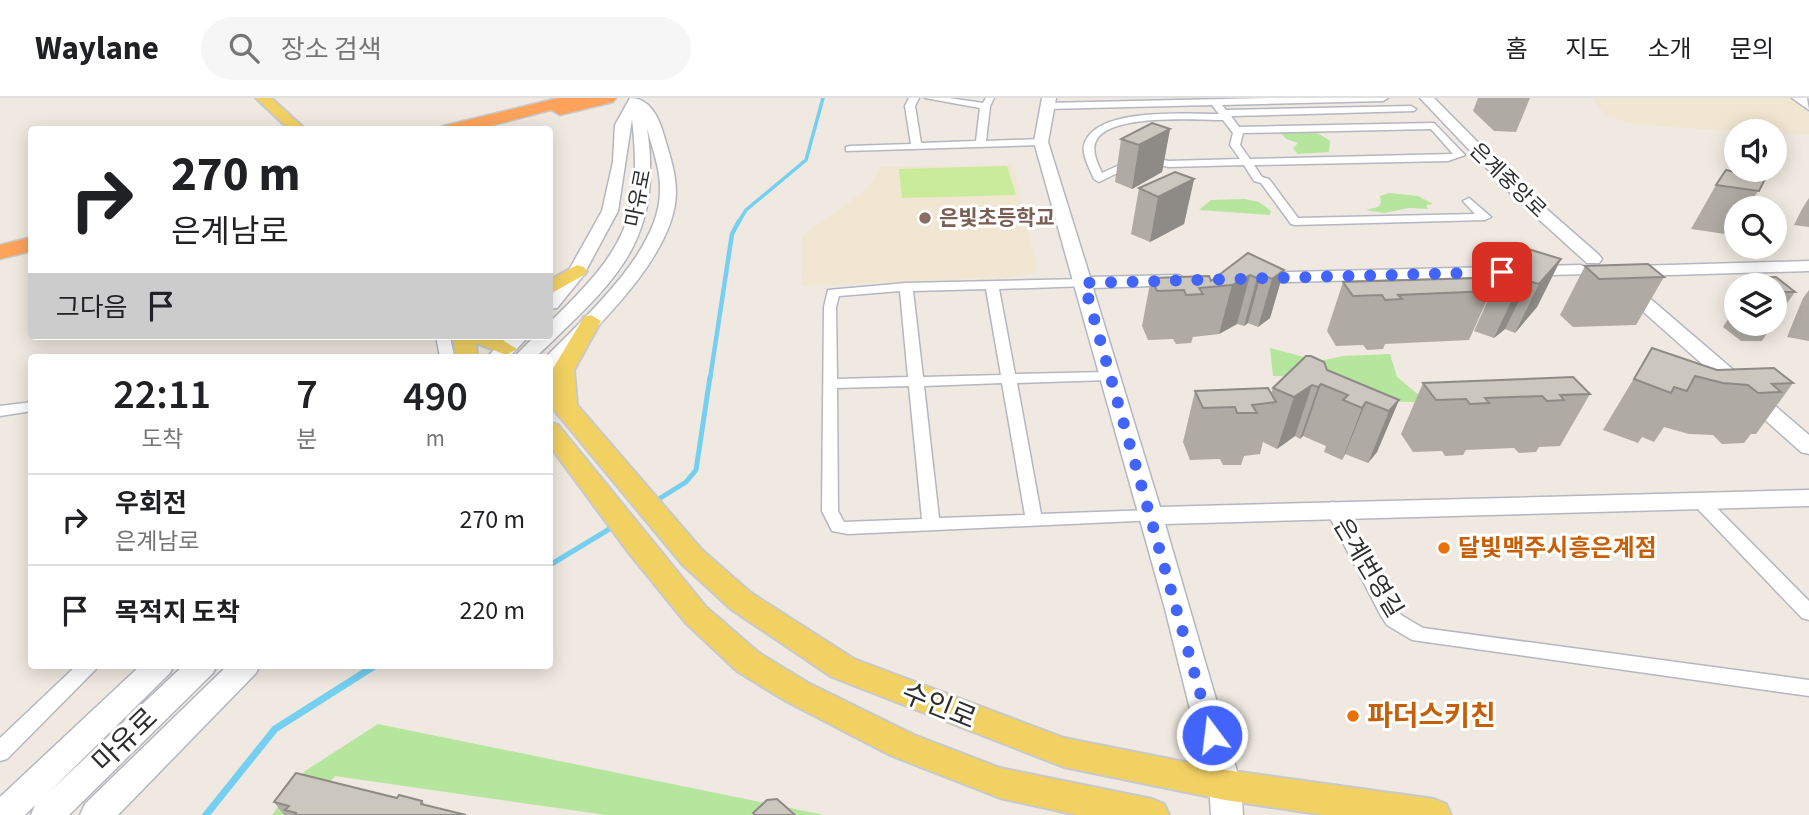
<!DOCTYPE html>
<html lang="ko">
<head>
<meta charset="utf-8">
<style>
	body { margin:0; font-family:"Source Sans 3","Noto Sans KR",sans-serif; background:#f6f6f6; color:#202124; height:100vh; display:flex; flex-direction:column; font-size:26px; white-space:nowrap }
	* { box-sizing:border-box; margin:0 }
	p { font-size:23px; color:#757577 }
	.icon { flex:none; width:38px; height:38px; fill:none; stroke:currentColor; stroke-width:2; stroke-linecap:round; stroke-linejoin:round }
	.map { position:relative; flex:1; overflow:hidden }
	.panel { position:absolute; left:28px; top:256px; width:525px; height:315px; display:flex; flex-direction:column; background:#fff; border-radius:7px; box-shadow:0 4px 18px #0003 }
	.panel>* { flex:none }
	.banner { position:absolute; left:28px; top:28px; width:525px; height:214px; border-radius:7px; box-shadow:0 4px 18px #0003; background:#fff; color:#202124; overflow:hidden }
	.controls { position:absolute; left:1724px; top:21px; display:grid; gap:14px }
	.controls a { display:grid; place-items:center; width:63px; height:63px; border-radius:50%; background:#fff; box-shadow:0 4px 18px #0003; font-size:35px }
	.pin { position:absolute; display:grid; place-items:center; width:60px; height:60px; color:#fff; margin:-30px; border-radius:14px; box-shadow:0 4px 10px #0006 }
	.me { position:absolute; width:77px; margin:-38px; rotate:345deg; stroke-linejoin:round; filter:drop-shadow(0 0 5px #0008) }
	.turn { display:flex; align-items:center; gap:24px; height:147px; padding:0 28px; font-size:32px }
	.turn .icon { width:91px; height:91px; stroke-width:2.5 }
	.turn b { display:block; font-size:49px; line-height:60px }
	.then { display:flex; align-items:center; height:66px; padding:0 28px; background:#0003; gap:14px; font-size:26px }
	.eta { display:flex; justify-content:space-evenly; align-items:center; height:119px; text-align:center }
	.eta b { font-size:42px; font-weight:600; line-height:49px }
	ul { padding:0; list-style:none }
	li { display:flex; align-items:center; gap:21px; height:91px; padding:0 28px; border-top:2px solid #e0e0e0 }
	li div { flex:1 }
	li b { display:block; font-size:26px }
	li em { font-style:normal }
	header { display:flex; align-items:center; gap:42px; box-sizing:border-box; height:98px; padding:0 35px; background:#fff; border-bottom:2px solid #e0e0e0 }
	header strong { font-size:33px }
	nav { display:flex; gap:38px; margin-inline-start:auto; font-size:24px }
	.search { width:490px; height:63px; background:#f6f6f6; display:flex; align-items:center; gap:18px; box-sizing:border-box; padding:0 24px; border-radius:38px; color:#757577; font-size:26px }
	.map>svg:first-child { display:block }
</style>
</head>
<body>
<header>
<strong>Waylane</strong>
<div class="search"><svg class="icon" aria-label="search" viewBox="0 0 24 24"><circle cx="10" cy="10" r="6"/><path d="M15 15l6 6"/></svg>장소 검색</div>
<nav><a>홈</a><a>지도</a><a>소개</a><a>문의</a></nav>
</header>
<div class="map">
<svg width="1809" height="717" viewBox="0 0 1809 717">
	<rect width="100%" height="100%" fill="#efe9e1"/>
	<g fill="#f0e6d1">
		<polygon points="1592,0 1790,0 1809,16 1809,37 1636,27 1606,18"/>
		<polygon points="1013,67 1037,171 1032,176 1018,179 801,188 802,138 866,92 881,69"/>
	</g>
	<g fill="#b6e59e">
		<polygon points="1313,32 1330,43 1329,54 1298,56 1293,50 1298,45 1286,41 1279,33"/>
		<polygon points="1389,95 1418,98 1433,106 1426,107 1428,111 1409,110 1384,115 1366,112 1378,109 1381,105 1380,98"/>
		<polygon points="1245,101 1259,104 1271,113 1270,117 1199,112 1211,102"/>
		<path d="M1270,250l49,13 25,-5 46,-2 7,23 29,24c-54,7 -100,-26 -153,-25z"/>
		<polygon points="378,626 824,717 606,717 335,678 304,717 272,717 305,673"/>
	</g>
	<polygon fill="#c9ec9a" points="1007,68 1016,97 902,100 899,71"/>
	<g fill="none" stroke-linecap="round" stroke-linejoin="round">
		<polyline stroke="#75cff0" stroke-width="3.5" points="738,125 746,112 806,62 823,0"/>
		<polyline stroke="#75cff0" stroke-width="4.5" points="710,281 732,136 739,123"/>
		<g stroke="#75cff0" stroke-width="5">
			<polyline points="654,404 686,384 696,372 710,279"/>
			<polyline points="550,467 616,427"/>
		</g>
		<polyline stroke="#75cff0" stroke-width="7" points="206,717 275,631 376,567"/>
		<defs>
			<g id="street">
				<polygon points="909,0 919,0 915,8 921,45 976,43 980,10 925,0 949,0 983,5 986,0 994,0 990,8 986,43 1041,41 1046,44 1041,47 846,53 846,49 850,48 911,46 905,8"/>
				<path d="M1267,0h121l-5,3 -161,4 4,5 185,-4 5,3 -2,2 -183,5 8,11 195,-4 31,32 -17,6 -194,4 8,12 7,2 29,39 177,-4 -12,-13 6,-3 22,19 -6,3 -190,5 -4,-1 -30,-41 -7,-2 -10,-16 -75,2 -29,-5 -41,20 -5,-3c-4,-10 -14,-26 -9,-37 14,-35 103,-28 134,-28l-7,-9 -166,4 -5,-3 5,-3zM1223,22l10,13 -3,12 10,14 -71,2 -30,-5 -37,17c-4,-9 -11,-22 -6,-32 13,-28 100,-21 127,-21zM1431,31l22,25 -203,5 -10,-14 3,-12z"/>
				<path d="M1084,181l4,1v6l-89,3 16,85 93,-2 7,4 -7,4 -91,3 24,131 110,-4 6,2 2,4 -2,4 -309,14 -16,-3 -10,-20 2,-204 4,-17 78,-7zM986,191l15,86 -78,2 -10,-86zM900,193l8,86 -71,2 -1,-72 3,-11zM1002,285l23,132 -86,3 -15,-132zM909,288l13,133 -78,3 -6,-11 -1,-123z"/>
				<polygon points="436,238 450,238 454,259 440,259"/>
				<polygon points="32,304 32,313 0,318 0,308"/>
				<polygon points="1701,398 1707,400 1809,503 1809,522 1802,520 1695,408 1693,404 1695,400"/>
				<polygon points="1333,404 1339,406 1395,508 1401,517 1423,530 1809,582 1809,598 1412,542 1387,527 1381,518 1325,410 1327,406"/>
				<polygon points="77,567 100,567 7,661 0,663 0,640"/>
			</g>
			<g id="secondary">
				<path d="M630,0c18,0 27,16 32,31 6,21 14,42 14,63 0,62 -79,135 -119,176l-7,2v-13h-4c39,-40 114,-106 114,-166 1,-21 -8,-43 -13,-63 17,117 -35,155 -111,229h-22l21,-21h15v-14c71,-69 94,-101 82,-203l-14,92 -35,65 -26,32 -7,1v-16l19,-23 33,-59 11,-49 2,-37z"/>
				<polygon points="1042,0 1056,0 1048,44 1090,179 1179,177 1188,182 1179,187 1093,190 1160,409 1809,392 1809,408 1165,426 1241,687 1243,717 1211,717 1209,687 1165,511 1034,44"/>
				<polygon points="1420,0 1434,0 1526,93 1599,157 1602,161 1599,165 1587,165 1514,99"/>
				<polygon points="1792,0 1807,0 1809,12"/>
				<polygon points="1809,163 1809,173 1636,178 1627,173 1636,168"/>
				<polygon points="1581,167 1590,172 1587,176 1252,185 1243,180 1252,175"/>
				<polygon points="1626,184 1632,185 1809,337 1809,356 1801,354 1620,193 1617,189"/>
				<polygon points="508,238 529,238 509,259 487,259"/>
				<polygon points="141,567 174,567 170,575 47,696 184,567 217,567 213,575 69,717 31,717 35,707 25,717 0,717 0,699"/>
				<polygon points="228,567 260,567 256,575 118,717 80,717 85,706"/>
			</g>
			<g id="primary">
				<polygon points="256,0 271,0 306,32 290,32"/>
				<polygon points="577,167 584,169 587,173 584,177 550,196 550,182"/>
				<polygon points="591,217 601,223 574,272 577,307 702,452 751,495 854,561 1064,640 1225,672 1434,701 1446,706 1451,717 1324,717 1225,702 1064,669 832,579 731,511 682,466 550,307 550,289 553,290 552,272 584,219"/>
				<polygon points="454,238 496,238 517,251 506,257 476,245 477,259 455,259"/>
				<polygon points="550,324 558,327 706,509 759,555 808,585 914,637 1000,670 1152,701 1164,706 1169,717 1077,717 1000,700 890,657 786,603 737,573 686,525 629,455 550,348"/>
			</g>
			<g id="highway">
				<polygon points="558,0 616,0 613,4 560,17 551,12 474,32 441,32 443,28"/>
				<polygon points="32,139 32,153 0,161 0,147"/>
			</g>
		</defs>
		<use href="#street" stroke="#b4b7c1" stroke-width="3"/>
		<use href="#secondary" stroke="#b4b7c1" stroke-width="3"/>
		<use href="#primary" stroke="#c9c9c9" stroke-width="4"/>
		<use href="#highway" stroke="#c9c9c9" stroke-width="3"/>
		<use href="#street" fill="#fff" fill-rule="evenodd"/>
		<use href="#secondary" fill="#fff" fill-rule="evenodd"/>
		<use href="#primary" fill="#f2d163" fill-rule="evenodd"/>
		<use href="#highway" fill="#ffa35c" fill-rule="evenodd"/>
	</g>
	<g fill="#afaba4">
		<polygon points="1478,0 1530,0 1516,34 1494,33 1473,13"/>
		<polygon points="1170,31 1162,74 1132,91 1115,84 1121,41"/>
		<polygon points="1194,81 1184,126 1150,144 1131,136 1139,90"/>
		<polygon points="1765,81 1748,110 1736,110 1736,130 1732,137 1691,131 1716,87"/>
		<polygon points="1809,100 1809,129 1794,127 1802,111"/>
		<polygon points="1561,161 1537,209 1515,235 1505,231 1494,240 1474,233 1496,184"/>
		<polygon points="1585,168 1664,179 1636,227 1573,229 1560,217"/>
		<polygon points="1284,172 1270,220 1258,229 1248,225 1244,228 1237,226 1219,236 1193,239 1191,245 1176,246 1173,241 1148,242 1142,228 1151,180 1211,183"/>
		<polygon points="1755,180 1795,194 1774,224 1774,187 1750,187"/>
		<polygon points="1343,184 1491,193 1469,242 1385,246 1383,251 1367,252 1363,247 1336,248 1327,233"/>
		<polygon points="1809,192 1809,243 1787,239 1803,200"/>
		<polygon points="1736,209 1736,226 1773,226 1762,243 1741,243 1723,229"/>
		<polygon points="1652,250 1717,272 1793,285 1756,336 1751,336 1744,345 1722,346 1713,337 1689,336 1664,329 1654,344 1642,339 1638,345 1603,332"/>
		<polygon points="1327,272 1399,302 1377,354 1368,365 1345,356 1342,362 1324,354 1326,348 1303,338 1300,341 1295,338 1277,351 1263,344 1260,356 1244,358 1241,367 1223,367 1220,361 1190,362 1183,344 1195,293 1271,295 1273,290"/>
		<polygon points="1423,285 1590,296 1560,348 1539,349 1536,354 1519,355 1514,350 1466,352 1463,357 1445,358 1442,353 1413,354 1401,336"/>
		<polygon points="397,700 422,703 425,707 466,717 284,717 274,704"/>
	</g>
	<g fill="#8e8b86">
		<polygon points="1170,31 1162,74 1132,91 1139,47"/>
		<polygon points="1194,81 1184,126 1150,144 1158,99"/>
		<polygon points="1561,161 1537,209 1515,235 1539,186"/>
		<polygon points="1284,172 1270,220 1258,229 1272,181"/>
		<polygon points="1261,176 1248,225 1244,228 1257,180"/>
		<polygon points="1250,177 1237,226 1219,236 1232,187"/>
		<polygon points="1529,183 1505,231 1494,240 1517,191"/>
		<polygon points="1321,286 1303,338 1300,341 1318,289"/>
		<polygon points="1312,287 1295,338 1277,351 1294,299"/>
		<polygon points="1399,302 1377,354 1368,365 1389,313"/>
		<polygon points="1366,304 1345,356 1342,362 1362,310"/>
	</g>
	<g fill="#cbc7bf" stroke="#8e8b86" stroke-width="2">
		<polygon points="1152,25 1170,31 1139,47 1121,41"/>
		<polygon points="1726,72 1765,81 1759,93 1716,87"/>
		<polygon points="1175,74 1194,81 1158,99 1139,90"/>
		<polygon points="1525,150 1561,161 1539,186 1529,183 1517,191 1496,184"/>
		<polygon points="1248,155 1284,172 1272,181 1261,176 1257,180 1250,177 1232,187 1199,190 1203,196 1186,197 1184,192 1157,193 1151,180 1209,178 1211,183"/>
		<polygon points="1648,166 1664,179 1599,181 1585,168"/>
		<polygon points="1776,179 1795,194 1774,194 1774,187 1765,187 1755,180"/>
		<polygon points="1479,180 1491,193 1398,197 1402,201 1385,202 1382,197 1353,198 1343,184"/>
		<polygon points="1652,250 1717,272 1774,270 1793,285 1772,286 1781,294 1758,295 1748,287 1723,285 1695,278 1687,293 1674,289 1671,295 1634,281"/>
		<polygon points="1306,258 1311,258 1324,264 1327,272 1399,302 1389,313 1366,304 1362,310 1343,302 1348,297 1321,286 1318,289 1312,287 1294,299 1273,290"/>
		<polygon points="1573,279 1590,296 1560,297 1564,302 1547,303 1542,298 1485,300 1489,305 1470,306 1466,301 1436,302 1423,285"/>
		<polygon points="1268,290 1276,304 1252,307 1257,315 1237,315 1235,309 1203,310 1195,293"/>
		<polygon points="296,675 397,700 399,697 422,703 421,706 466,717 295,717 296,715 285,712 289,708 274,704"/>
		<polygon points="777,701 795,717 755,717 753,715 767,702"/>
	</g>
	<g fill="none" stroke-linecap="round" stroke-linejoin="round">
		<polyline stroke="#4264fb" stroke-width="12" stroke-dasharray="0 21.6" points="1212,637 1084,185 1502,174"/>
	</g>
	<circle fill="#8d6e63" stroke="#fff" stroke-width="2.5" cx="925" cy="120" r="7"/>
	<g fill="#e8710a" stroke="#fff" stroke-width="2.5">
		<circle cx="1444" cy="450" r="7"/>
		<circle cx="1353" cy="618" r="7"/>
	</g>
	<g text-anchor="middle" dominant-baseline="central" stroke-width="6" stroke-linejoin="round" paint-order="stroke">
		<g font-size="21" fill="#2e2e2e" stroke="#fff">
			<text transform="translate(1508 82) rotate(44)">은계중앙로</text>
			<text transform="translate(638 100) rotate(-79)">마유로</text>
		</g>
		<g font-size="21" font-weight="bold" fill="#785e54" stroke="#fff" text-anchor="start">
			<text x="939" y="120">은빛초등학교</text>
		</g>
		<g font-size="24" font-weight="bold" fill="#c56008" stroke="#fff" text-anchor="start">
			<text x="1458" y="450">달빛맥주시흥은계점</text>
		</g>
		<g font-size="24" fill="#2e2e2e" stroke="#fff">
			<text transform="translate(1368 470) rotate(59)">은계번영길</text>
		</g>
		<g font-size="28" fill="#2e2e2e" stroke="#fff">
			<text transform="translate(939 608) rotate(22)">수인로</text>
			<text transform="translate(125 642) rotate(-44)">마유로</text>
		</g>
		<g font-size="28" font-weight="bold" fill="#c56008" stroke="#fff" text-anchor="start">
			<text x="1367" y="618">파더스키친</text>
		</g>
	</g>
</svg>
<div class="controls">
<a><svg class="icon" aria-label="sound" viewBox="0 0 24 24"><path d="M4 9h4l5-4v14l-5-4H4zM17 9q2 3 0 6"/></svg></a>
<a><svg class="icon" aria-label="search" viewBox="0 0 24 24"><circle cx="10" cy="10" r="6"/><path d="M15 15l6 6"/></svg></a>
<a><svg class="icon" aria-label="layers" viewBox="0 0 24 24"><path d="M12 4l9 5-9 5-9-5zM3 14l9 5 9-5"/></svg></a>
</div>
<div class="pin" style="left:1502px;top:174px;background:#d93025"><svg class="icon" aria-label="arrive" viewBox="0 0 24 24"><path d="M6 21V4h12l-3 4 3 4H6"/></svg></div>
<svg class="me" style="left:1212px;top:637px" viewBox="-20 -20 40 40"><circle r="17" fill="#4264fb" stroke="#fff" stroke-width="3"/><path d="M0-11L8 9 0 5-8 9z" fill="#fff"/></svg>
<div class="banner">
<div class="turn"><svg class="icon" aria-label="right" viewBox="0 0 24 24"><path d="M7 20v-9h11M14 6l5 5-5 5"/></svg><div><b>270 m</b>은계남로</div></div>
<div class="then">그다음<svg class="icon" aria-label="arrive" viewBox="0 0 24 24"><path d="M6 21V4h12l-3 4 3 4H6"/></svg></div>
</div>
<section class="panel">
<div class="eta">
<div><b>22:11</b><p>도착</p></div>
<div><b>7</b><p>분</p></div>
<div><b>490</b><p>m</p></div>
</div>
<ul>
<li><svg class="icon" aria-label="right" viewBox="0 0 24 24"><path d="M7 20v-9h11M14 6l5 5-5 5"/></svg><div><b>우회전</b><p>은계남로</p></div><em>270 m</em></li>
<li><svg class="icon" aria-label="arrive" viewBox="0 0 24 24"><path d="M6 21V4h12l-3 4 3 4H6"/></svg><div><b>목적지 도착</b></div><em>220 m</em></li>
</ul>
</section>
</div>
</body>
</html>
